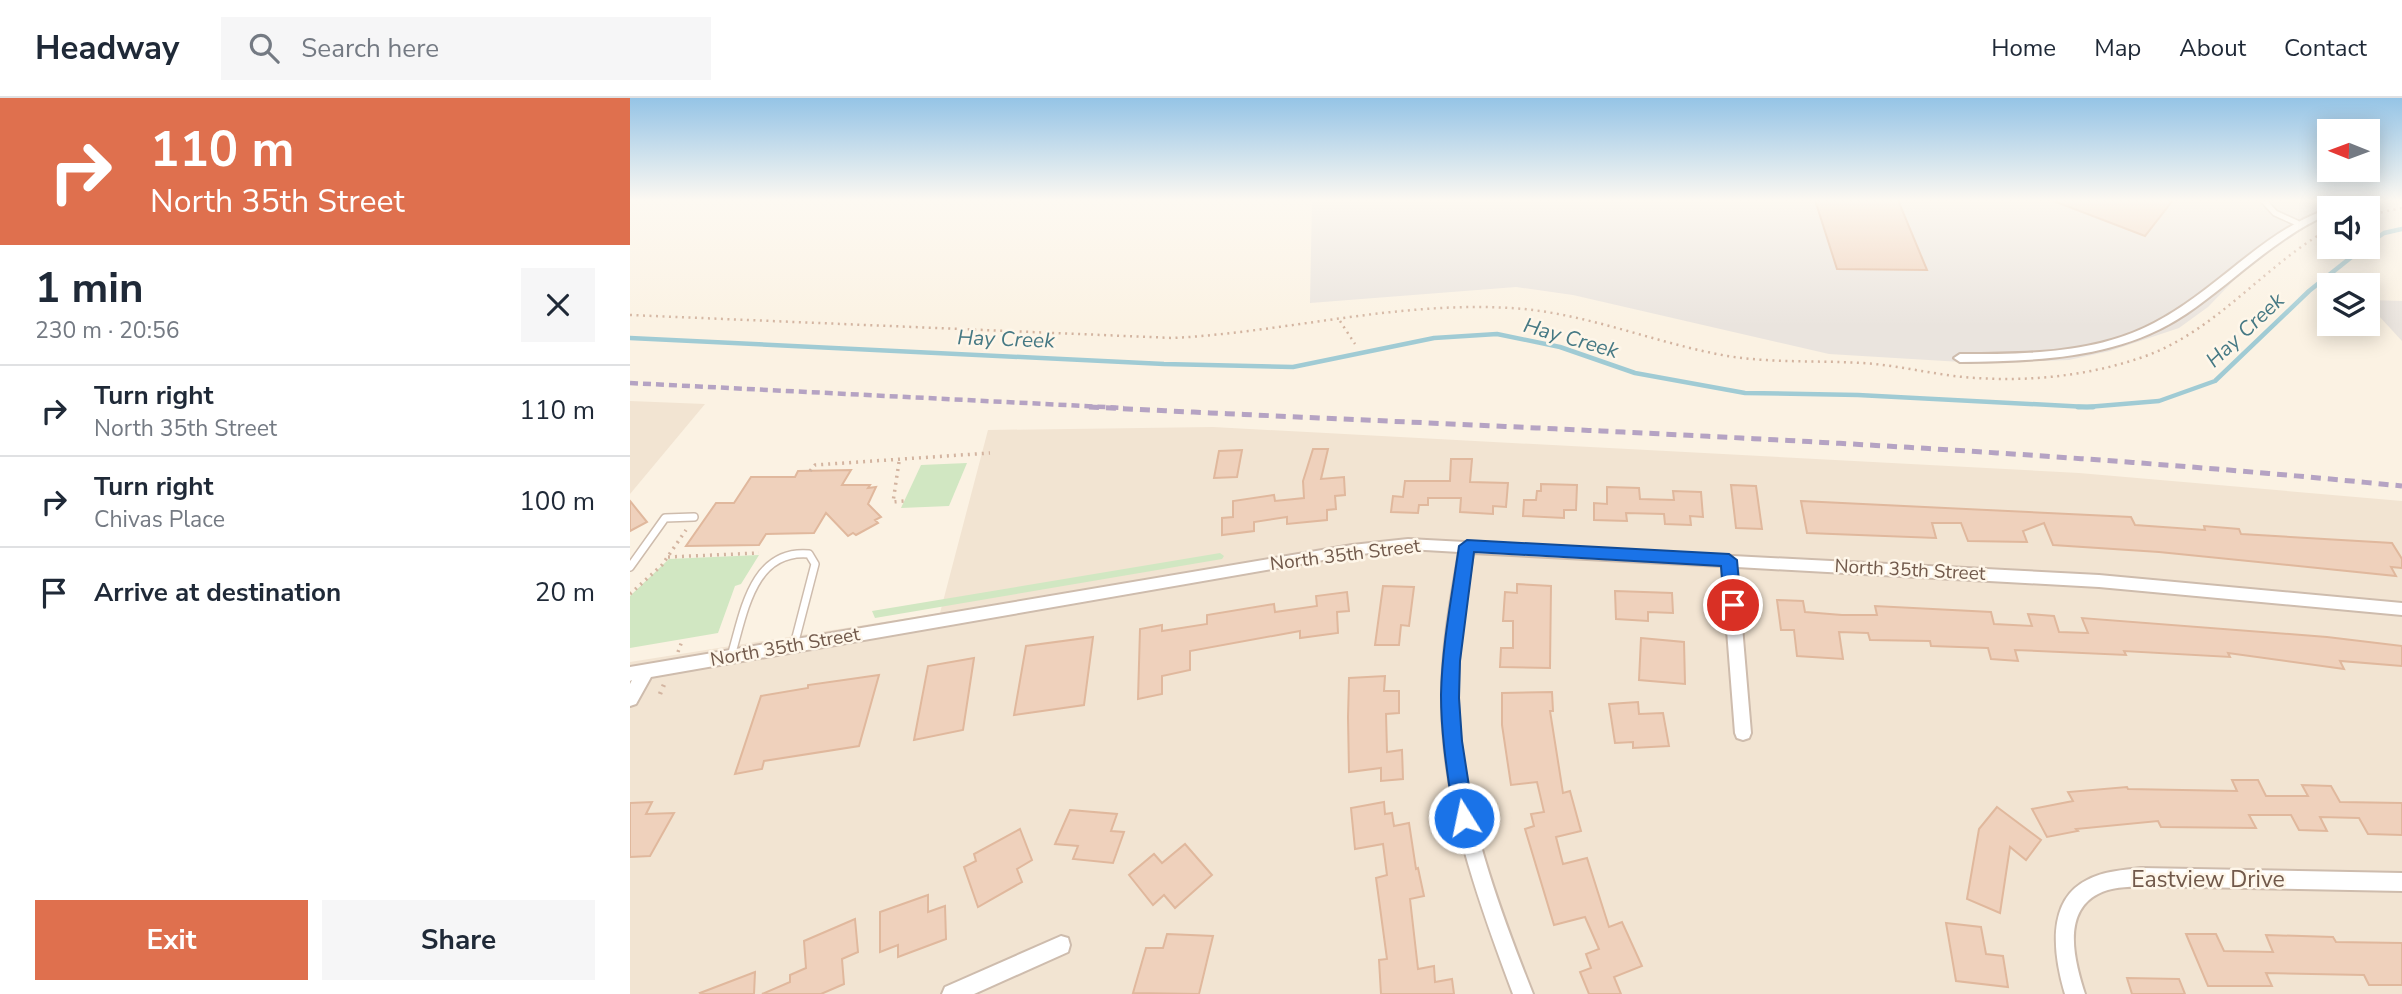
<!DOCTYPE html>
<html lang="en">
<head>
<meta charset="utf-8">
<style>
	body { margin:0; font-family:"Nunito Sans",sans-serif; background:#f6f6f7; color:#1f2937; height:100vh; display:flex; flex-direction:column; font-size:26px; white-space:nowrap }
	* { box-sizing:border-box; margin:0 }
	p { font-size:23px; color:#747a83 }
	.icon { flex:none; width:38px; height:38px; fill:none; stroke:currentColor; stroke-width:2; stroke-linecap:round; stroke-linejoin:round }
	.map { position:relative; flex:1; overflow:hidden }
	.details { display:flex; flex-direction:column; background:#fff; width:630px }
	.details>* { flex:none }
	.banner { background:#df704e; color:#fff; overflow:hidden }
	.needle { width:46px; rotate:271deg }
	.fabs { position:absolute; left:1687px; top:21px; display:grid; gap:14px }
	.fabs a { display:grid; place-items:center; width:63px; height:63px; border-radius:0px; background:#fff; box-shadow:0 4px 18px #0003; font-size:35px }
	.pin { position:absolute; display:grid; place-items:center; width:60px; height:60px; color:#fff; margin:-30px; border:4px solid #fff; border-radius:50%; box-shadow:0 2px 7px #0007 }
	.me { position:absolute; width:77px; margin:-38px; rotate:350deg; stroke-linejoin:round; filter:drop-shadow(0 0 5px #0008) }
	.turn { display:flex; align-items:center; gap:24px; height:147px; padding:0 35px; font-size:32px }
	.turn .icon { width:91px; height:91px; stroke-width:2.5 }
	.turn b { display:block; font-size:49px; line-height:60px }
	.round { display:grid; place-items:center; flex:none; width:74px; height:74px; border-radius:0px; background:#f6f6f7 }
	.head { display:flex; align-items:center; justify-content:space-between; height:119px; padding:0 35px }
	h1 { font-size:42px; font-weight:700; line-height:52px }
	.button { display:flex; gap:14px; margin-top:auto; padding:14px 35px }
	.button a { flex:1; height:80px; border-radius:0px; background:#df704e; color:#fff; font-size:28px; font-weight:700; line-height:80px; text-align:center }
	.button a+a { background:#f6f6f7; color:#1f2937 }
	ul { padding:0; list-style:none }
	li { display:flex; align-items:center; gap:21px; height:91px; padding:0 35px; border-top:2px solid #e0e1e3 }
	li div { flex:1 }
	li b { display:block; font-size:26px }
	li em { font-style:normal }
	header { display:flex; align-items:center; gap:42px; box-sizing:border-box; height:98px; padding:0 35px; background:#fff; border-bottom:2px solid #e0e1e3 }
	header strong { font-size:33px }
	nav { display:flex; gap:38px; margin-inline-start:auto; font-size:24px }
	.search { width:490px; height:63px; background:#f6f6f7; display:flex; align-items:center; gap:18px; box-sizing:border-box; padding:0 24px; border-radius:0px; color:#747a83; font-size:26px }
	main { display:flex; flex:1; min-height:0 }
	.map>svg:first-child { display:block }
</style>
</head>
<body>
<header>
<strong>Headway</strong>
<div class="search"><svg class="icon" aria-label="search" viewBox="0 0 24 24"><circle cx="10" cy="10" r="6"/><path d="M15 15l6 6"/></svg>Search here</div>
<nav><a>Home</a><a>Map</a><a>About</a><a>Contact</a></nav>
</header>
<main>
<section class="details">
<div class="banner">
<div class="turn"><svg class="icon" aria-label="right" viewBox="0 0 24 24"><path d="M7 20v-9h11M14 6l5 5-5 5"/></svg><div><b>110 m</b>North 35th Street</div></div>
</div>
<div class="head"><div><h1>1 min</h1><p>230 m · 20:56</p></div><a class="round"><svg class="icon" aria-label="close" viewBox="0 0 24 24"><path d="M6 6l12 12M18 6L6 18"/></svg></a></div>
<ul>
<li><svg class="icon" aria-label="right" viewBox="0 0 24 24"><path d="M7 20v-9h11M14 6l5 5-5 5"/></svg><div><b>Turn right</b><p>North 35th Street</p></div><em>110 m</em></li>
<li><svg class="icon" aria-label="right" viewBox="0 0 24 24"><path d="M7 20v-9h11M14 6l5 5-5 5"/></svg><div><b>Turn right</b><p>Chivas Place</p></div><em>100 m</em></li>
<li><svg class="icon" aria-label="arrive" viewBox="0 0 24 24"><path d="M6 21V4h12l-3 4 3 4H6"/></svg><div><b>Arrive at destination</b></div><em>20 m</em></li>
</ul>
<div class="button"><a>Exit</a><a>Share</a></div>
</section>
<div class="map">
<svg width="1772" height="896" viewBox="0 0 1772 896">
	<rect width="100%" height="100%" fill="#fbf2e3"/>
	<g fill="#f2e4d2">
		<polygon points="0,303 75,306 0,396"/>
		<polygon points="583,329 1449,375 1772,403 1772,896 0,896 0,564 310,515 358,332"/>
	</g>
	<g fill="#eae4de">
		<polygon points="682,102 1748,102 1751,105 1725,110 1699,110 1699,117 1682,125 1637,156 1608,178 1578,209 1549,230 1480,253 1439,262 1348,265 1199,256 943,197 886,189 680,205"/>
		<polygon points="1738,202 1772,203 1772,243 1738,206"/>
	</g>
	<g fill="#d1e7c2">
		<polygon points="337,365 319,408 271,410 291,367"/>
		<polygon points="590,455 594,458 592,461 245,520 242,513"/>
		<polygon points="129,457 111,486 105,488 88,535 0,550 0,498 39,461"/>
	</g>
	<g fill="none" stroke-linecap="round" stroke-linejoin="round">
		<g stroke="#a0cbd4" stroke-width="4.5">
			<polyline points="1738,146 1754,135 1772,131"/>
			<polyline points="0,240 534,266 663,269 804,240 867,236 930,249 1005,275 1115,295 1228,297 1457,309 1529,303 1585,283 1679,193 1734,149"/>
		</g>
		<polyline stroke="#a0cbd4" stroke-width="5" points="1448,309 1463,309"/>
	</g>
	<g fill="#efd1bc" stroke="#e0b89d" stroke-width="2">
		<polygon points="1185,102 1268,102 1297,172 1207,171"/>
		<polygon points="1421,102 1543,102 1515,138"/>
		<polygon points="683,351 698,351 691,381 714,379 715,397 705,398 706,411 697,412 697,422 657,426 657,419 624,424 624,433 592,437 592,420 603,419 603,403 644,397 645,403 674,400 673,383"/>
		<polygon points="612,352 607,379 584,380 589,353"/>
		<polygon points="821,361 842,361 840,384 878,385 876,409 863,408 863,416 830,414 831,400 798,400 798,407 789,407 788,415 761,414 763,398 773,399 775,383 820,383"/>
		<polygon points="221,372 212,387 240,387 238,390 246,389 238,406 251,419 245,422 248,425 226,437 223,435 218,438 196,415 184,435 136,436 129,447 56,448 86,405 104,405 121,379 165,379 168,373"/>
		<polygon points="911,386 947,387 946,412 934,412 934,420 893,418 894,402 906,402 907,393 911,393"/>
		<polygon points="1101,387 1126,388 1132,431 1106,430"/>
		<polygon points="977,389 1009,390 1010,401 1044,402 1043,393 1071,394 1073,419 1060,418 1061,427 1035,426 1034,416 996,415 997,423 964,422 964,405 977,406"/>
		<polygon points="0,403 17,424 0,433"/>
		<polygon points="1171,403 1501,419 1505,427 1575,432 1574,428 1609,431 1611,436 1762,445 1772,461 1772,470 1761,469 1766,478 1529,454 1423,447 1414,425 1393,433 1397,444 1338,443 1331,425 1302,425 1306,440 1177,435"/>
		<polygon points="887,486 921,488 920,570 870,569 871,550 883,550 883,523 873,523 875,494 887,495"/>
		<polygon points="753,488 784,489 779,528 771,527 769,547 745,547"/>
		<polygon points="985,493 1042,495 1043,515 1018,514 1018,523 986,521"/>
		<polygon points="717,494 719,513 707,514 708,535 670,540 670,533 560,553 560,572 532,578 532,596 508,601 510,531 532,527 532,533 577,526 577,517 644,506 645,514 687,508 686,498"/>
		<polygon points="1147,502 1173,503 1175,514 1212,517 1247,517 1245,508 1361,514 1364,526 1402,528 1398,516 1424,518 1429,534 1458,535 1452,520 1697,539 1772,548 1772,568 1710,563 1714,571 1598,555 1600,559 1494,553 1496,557 1385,552 1388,563 1361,561 1358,550 1301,548 1300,543 1240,542 1238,535 1209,534 1213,561 1167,558 1164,532 1151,532"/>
		<polygon points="463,539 454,607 384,617 396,548"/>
		<polygon points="1011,540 1054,544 1055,586 1009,582"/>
		<polygon points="344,560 333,632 284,642 298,568"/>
		<polygon points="249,577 229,648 134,663 132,671 105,676 131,598 178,590 178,587"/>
		<polygon points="755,578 754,593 769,593 769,615 756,616 757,654 772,652 773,681 751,683 751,670 719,674 718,619 719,580"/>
		<polygon points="922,594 923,613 920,613 933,695 940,693 951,733 926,739 933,766 957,760 979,829 992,824 1012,868 984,879 991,896 959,896 950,874 961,870 956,856 969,851 955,819 924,827 895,731 904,728 901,716 914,714 907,684 881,687 872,627 872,595"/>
		<polygon points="1008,604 1009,616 1033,615 1039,648 1003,650 1003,644 985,645 979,606"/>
		<polygon points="1602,682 1628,682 1636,698 1678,698 1672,687 1701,688 1710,704 1772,705 1772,737 1738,736 1729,720 1690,719 1697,733 1669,732 1661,717 1619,717 1626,730 1531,729 1528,723 1446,731 1448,733 1417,739 1402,711 1443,703 1438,694 1497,689 1498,691 1607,693"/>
		<polygon points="22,704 16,716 44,715 20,758 0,759 0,705"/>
		<polygon points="754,704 755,716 762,715 764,728 779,725 786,771 788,770 794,798 780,801 788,871 804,868 805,884 822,881 824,896 751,896 749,862 757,861 746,780 757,777 753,746 725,751 721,710"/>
		<polygon points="1367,709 1411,742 1396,762 1380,749 1370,815 1337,801 1349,731"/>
		<polygon points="440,712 487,716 481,733 494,734 483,765 443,761 448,748 425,746"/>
		<polygon points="390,731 402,762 387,771 392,784 348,809 334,769 346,763 344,756"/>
		<polygon points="555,746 582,777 545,810 534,797 523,807 499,777 524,756 532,765"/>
		<polygon points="298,797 298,814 315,808 316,841 268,859 268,847 250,854 250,814"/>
		<polygon points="225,821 228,854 212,861 214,886 191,896 132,896 160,884 160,877 176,870 174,843"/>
		<polygon points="1316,825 1351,829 1356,856 1373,858 1378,889 1326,883"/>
		<polygon points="537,836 583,838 569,896 503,895 516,850 533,850"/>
		<polygon points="1556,836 1586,836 1594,853 1643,854 1636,837 1703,839 1706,844 1772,845 1772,887 1739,887 1734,877 1636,875 1642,888 1578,888"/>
		<polygon points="125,874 124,896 71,896 70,895"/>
		<polygon points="1497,880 1549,881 1555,896 1502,896"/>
	</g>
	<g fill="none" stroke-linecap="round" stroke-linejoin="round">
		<defs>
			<polyline id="service-far1" points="1633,102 1645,115 1667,125"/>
			<g id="service">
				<polyline points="0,469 35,420 64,419"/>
				<path d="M101,558c13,-43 21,-107 78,-102l6,10 -21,81"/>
			</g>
			<g id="minor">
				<path d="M1729,102h20l-31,8h-19v6c-55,24 -94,67 -143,100 -67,45 -148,47 -226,48l-6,-4 6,-4c65,0 136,0 194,-31 77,-41 114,-104 205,-123z"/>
				<path d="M778,441l691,36 303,28v12l-303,-28 -362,-20 14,166 -2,5 -6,2 -6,-2 -2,-5 -13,-167 -249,-13c-7,47 -16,95 -15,143 1,104 37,202 75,298h-20c-36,-96 -72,-195 -71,-299 0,-48 9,-96 17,-143l-51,-3 -56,6 -701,122 -15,27 -6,2v-22l2,-4 -2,1v-14l722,-122z"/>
				<path d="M1511,770l261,5v18l-261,-5c-14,1 -31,1 -43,8 -37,19 -23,69 -13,100h-20c-11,-37 -20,-93 22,-114 17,-9 36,-10 54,-12z"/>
				<polygon points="431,838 438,840 440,847 438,854 344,896 312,896 315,889"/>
			</g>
		</defs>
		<use href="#service-far1" stroke="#cebcad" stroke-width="8"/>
		<use href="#service" stroke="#cebcad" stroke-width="10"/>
		<use href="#minor" stroke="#cebcad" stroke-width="4"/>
		<g stroke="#d3b4a0" stroke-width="2.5" stroke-dasharray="2 4.5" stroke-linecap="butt">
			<polyline points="1738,117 1772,110"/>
			<path d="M0,217l543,23c113,-6 225,-37 338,-30 69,4 134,31 201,45 50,11 101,7 151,10 31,2 60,9 91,13 61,7 127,2 186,-18 75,-25 122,-91 189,-129"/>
			<polyline points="710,223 725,246"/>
		</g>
		<g stroke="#d3b4a0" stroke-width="3.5" stroke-dasharray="2 5" stroke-linecap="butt">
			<polyline points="269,364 263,404 274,403"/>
			<polyline points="180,373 185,367 360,355"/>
			<polyline points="38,459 129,455"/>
			<polyline points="0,496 32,467 56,432"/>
			<polyline points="48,554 52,543"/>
		</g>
		<polyline stroke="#d3b4a0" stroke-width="4.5" stroke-dasharray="2 6" stroke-linecap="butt" points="30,596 35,584"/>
		<use href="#service-far1" stroke="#fff" stroke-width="5"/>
		<use href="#service" stroke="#fff" stroke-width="7"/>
		<use href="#minor" fill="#fff" fill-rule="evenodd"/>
		<polyline stroke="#b5a3c3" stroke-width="4.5" stroke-dasharray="8 5" stroke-linecap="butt" points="0,285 494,310"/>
		<path stroke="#b5a3c3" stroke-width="5" stroke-dasharray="10 7" stroke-linecap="butt" d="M459,309c438,22 877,35 1313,79"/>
	</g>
	<linearGradient id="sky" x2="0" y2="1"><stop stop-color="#95c4e6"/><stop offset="0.45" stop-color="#fdf9f2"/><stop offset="1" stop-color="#fdf9f2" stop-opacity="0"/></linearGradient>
	<rect width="1772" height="228" fill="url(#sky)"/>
	<path fill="#1a73e8" stroke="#114b97" stroke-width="2" d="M837,442l262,14 8,6 4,45 -2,5h-12l-3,-5 -3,-39 -247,-14 -14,109 -1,37 3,43 12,77 -3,7 -7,2 -7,-2 -3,-7c-6,-41 -13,-81 -13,-123 1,-50 11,-99 18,-149z"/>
	<g text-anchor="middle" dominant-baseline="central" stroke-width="5" stroke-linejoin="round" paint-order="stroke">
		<g font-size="19" fill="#71594b" stroke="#fef6e9">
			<text transform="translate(715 457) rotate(-7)">North 35th Street</text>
			<text transform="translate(1280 472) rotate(3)">North 35th Street</text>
			<text transform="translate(155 549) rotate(-10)">North 35th Street</text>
		</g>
		<g font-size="21" font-style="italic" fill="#467984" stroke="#fef6e9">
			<text transform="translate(1615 232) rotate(-43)">Hay Creek</text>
			<text transform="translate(941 240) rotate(16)">Hay Creek</text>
			<text transform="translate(376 241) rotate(2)">Hay Creek</text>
		</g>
		<g font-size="23" fill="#71594b" stroke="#fef6e9">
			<text x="1578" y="781">Eastview Drive</text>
		</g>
	</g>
</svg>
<div class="fabs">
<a><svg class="needle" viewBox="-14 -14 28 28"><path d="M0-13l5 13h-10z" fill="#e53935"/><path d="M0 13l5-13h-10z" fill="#747a83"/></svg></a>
<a><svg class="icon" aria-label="sound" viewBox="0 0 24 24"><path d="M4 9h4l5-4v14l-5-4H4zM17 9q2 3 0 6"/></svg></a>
<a><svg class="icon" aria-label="layers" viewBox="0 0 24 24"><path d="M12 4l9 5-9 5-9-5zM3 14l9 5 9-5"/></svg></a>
</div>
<div class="pin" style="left:1103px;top:507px;background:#d93025"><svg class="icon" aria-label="arrive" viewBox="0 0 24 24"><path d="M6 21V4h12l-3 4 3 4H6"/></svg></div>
<svg class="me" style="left:834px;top:720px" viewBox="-20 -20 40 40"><circle r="17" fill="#1a73e8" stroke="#fff" stroke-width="3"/><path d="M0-11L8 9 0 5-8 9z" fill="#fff"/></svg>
</div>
</main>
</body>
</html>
